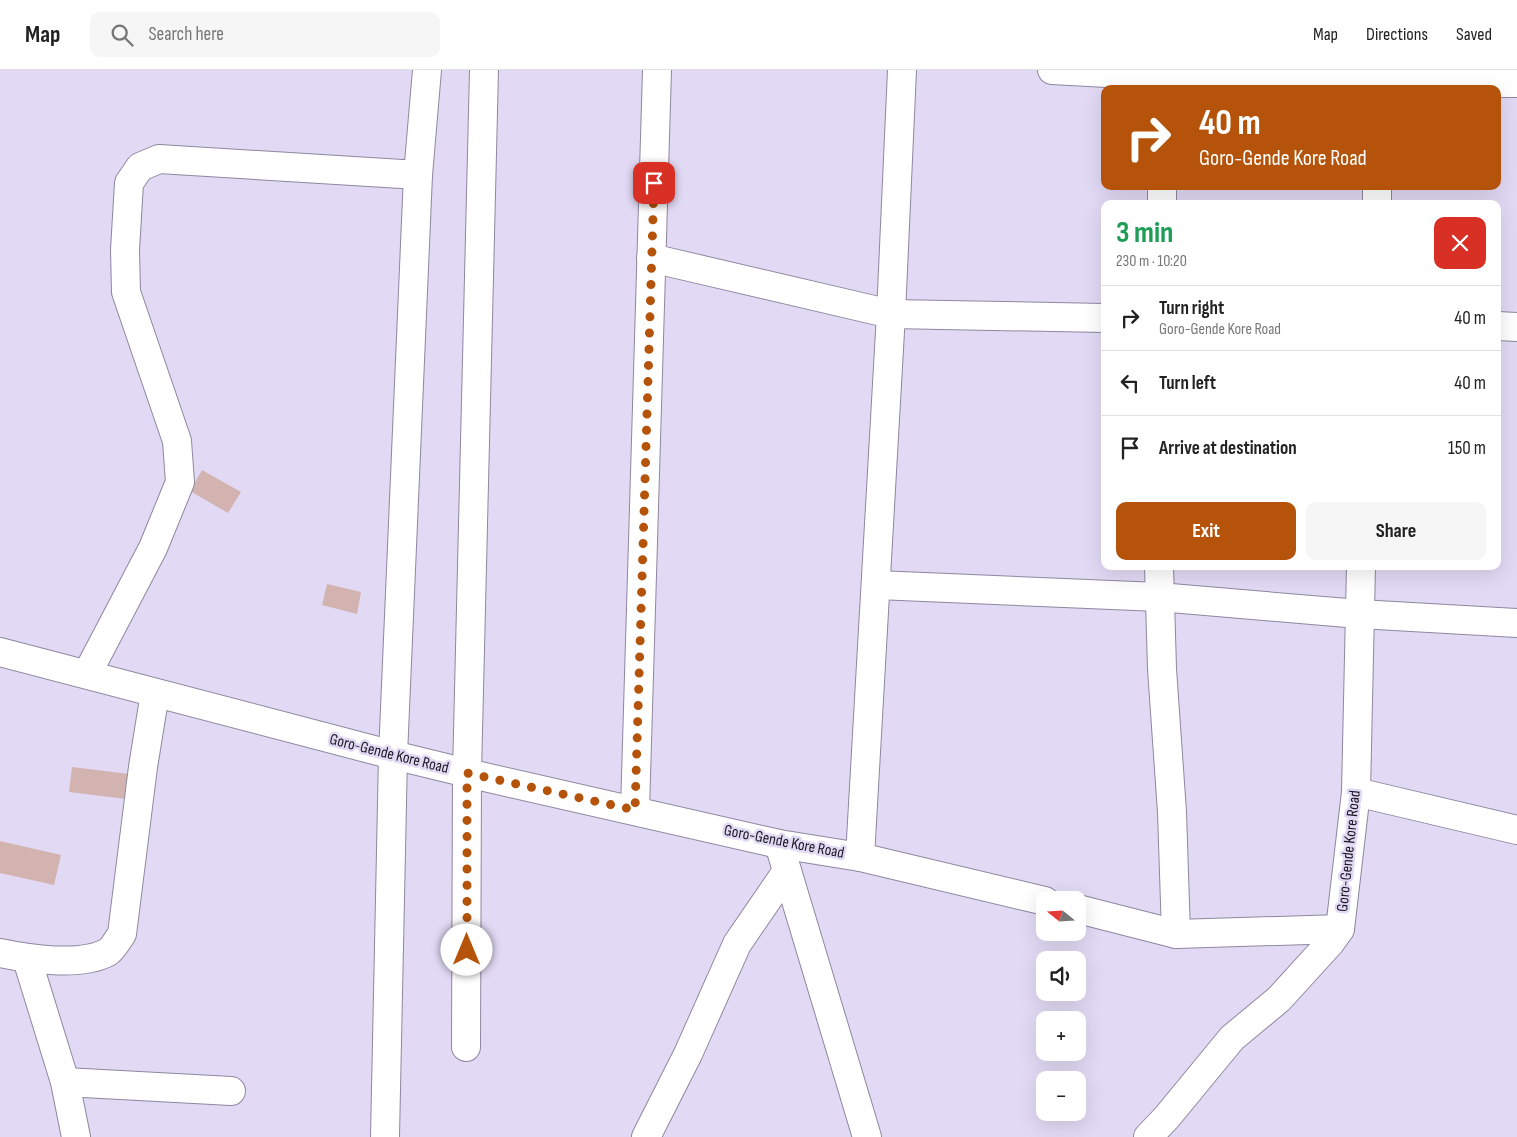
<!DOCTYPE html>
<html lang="en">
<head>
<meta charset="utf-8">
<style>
	body { margin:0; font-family:"Sofia Sans Condensed",sans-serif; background:#f6f6f6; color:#222; height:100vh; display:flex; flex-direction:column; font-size:19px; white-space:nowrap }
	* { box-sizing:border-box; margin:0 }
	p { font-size:16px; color:#767676 }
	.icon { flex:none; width:28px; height:28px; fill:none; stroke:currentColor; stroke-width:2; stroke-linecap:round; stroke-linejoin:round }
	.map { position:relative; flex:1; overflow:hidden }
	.sheet { position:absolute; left:1101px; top:130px; width:400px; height:370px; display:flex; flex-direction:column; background:#fff; border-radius:10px; box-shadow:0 5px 20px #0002 }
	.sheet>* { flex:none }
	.top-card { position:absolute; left:1101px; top:15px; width:400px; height:105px; border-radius:10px; box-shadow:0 5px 20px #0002; background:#b45309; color:#fff; overflow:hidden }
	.needle { width:32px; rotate:288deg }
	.fabs { position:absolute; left:1036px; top:821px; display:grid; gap:10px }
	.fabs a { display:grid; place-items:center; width:50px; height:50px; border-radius:10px; background:#fff; box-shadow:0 5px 20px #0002; font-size:25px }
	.pin { position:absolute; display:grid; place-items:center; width:42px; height:42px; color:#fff; margin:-21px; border-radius:10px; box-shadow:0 2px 8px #0006 }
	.me { position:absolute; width:55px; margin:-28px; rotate:0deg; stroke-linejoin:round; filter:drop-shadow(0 0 4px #0008) }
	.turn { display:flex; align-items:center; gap:18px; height:105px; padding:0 15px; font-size:22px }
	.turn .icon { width:65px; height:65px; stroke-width:2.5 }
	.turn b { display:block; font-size:35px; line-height:42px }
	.round { display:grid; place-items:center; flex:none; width:52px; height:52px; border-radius:10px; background:#f6f6f6 }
	.head { display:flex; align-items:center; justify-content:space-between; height:85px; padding:0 15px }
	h1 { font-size:30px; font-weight:700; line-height:38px; color:#1e9e55 }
	.primary-button { display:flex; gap:10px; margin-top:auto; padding:10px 15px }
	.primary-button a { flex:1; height:58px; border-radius:10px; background:#b45309; color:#fff; font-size:20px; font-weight:700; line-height:58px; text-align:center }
	.primary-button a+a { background:#f6f6f6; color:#222 }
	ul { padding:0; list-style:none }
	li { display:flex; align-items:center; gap:15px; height:65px; padding:0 15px; border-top:1px solid #e0e0e0 }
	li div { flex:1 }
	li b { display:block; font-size:19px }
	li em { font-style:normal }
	header { display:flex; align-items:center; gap:30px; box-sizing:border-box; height:70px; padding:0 25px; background:#fff; border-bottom:1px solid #e0e0e0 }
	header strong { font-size:24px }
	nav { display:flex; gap:28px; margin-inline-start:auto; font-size:18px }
	.search { width:350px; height:45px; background:#f6f6f6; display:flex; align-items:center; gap:12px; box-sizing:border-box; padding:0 18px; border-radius:10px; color:#767676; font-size:19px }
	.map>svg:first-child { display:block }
</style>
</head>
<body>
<header>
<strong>Map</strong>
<div class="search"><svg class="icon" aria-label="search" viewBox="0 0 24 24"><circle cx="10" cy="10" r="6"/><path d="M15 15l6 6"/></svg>Search here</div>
<nav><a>Map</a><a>Directions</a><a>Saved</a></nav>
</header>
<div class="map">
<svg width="1517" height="1067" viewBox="0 0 1517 1067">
	<rect width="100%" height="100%" fill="#e2daf5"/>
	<g fill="#d2b3b0">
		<polygon points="202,400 241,422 228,443 190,421"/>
		<polygon points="327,514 361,522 357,544 322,535"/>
		<polygon points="72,697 129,704 126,729 69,722"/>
		<polygon points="0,771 61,785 54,815 0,803"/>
	</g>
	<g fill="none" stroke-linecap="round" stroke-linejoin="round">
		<defs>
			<g id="street">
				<path d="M1052,0c155,9 310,13 465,13"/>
				<polyline points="1162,134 1162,116"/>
				<polyline points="1377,134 1377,116"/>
				<polyline points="651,188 891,244 1105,248"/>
				<polyline points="1498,256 1517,257"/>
				<polyline points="1159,496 1162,599 1172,742 1176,864"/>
				<polyline points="877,515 1159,527 1359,544 1517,553"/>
				<polyline points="0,582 393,685 467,703 779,774 860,787 1045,831"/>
				<polyline points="87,604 153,478 180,412 177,371 126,222 125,180 129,113 140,97 159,89 418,105"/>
				<polyline points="1356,722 1517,760"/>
				<polyline points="635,740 657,0"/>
				<polyline points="779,774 867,1067"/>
				<polyline points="860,787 891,244 902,0"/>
				<polyline points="1078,839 1176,864 1340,859"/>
				<path d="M0,883c28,6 81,14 108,-1 5,-3 10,-13 14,-18l21,-167 12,-74"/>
				<polyline points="27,889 65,1012 76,1067"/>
				<polyline points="466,977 467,703 484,0"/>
				<polyline points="65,1012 231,1021"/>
				<polyline points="385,1067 393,685 418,105 427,0"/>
				<polyline points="646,1067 688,984 737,874 787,801"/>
				<polyline points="1148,1067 1167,1047 1232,968 1279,929 1330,873 1340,859 1356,722 1361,496"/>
			</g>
		</defs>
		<use href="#street" stroke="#8e879f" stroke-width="30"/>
		<use href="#street" stroke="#fff" stroke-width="28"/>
	</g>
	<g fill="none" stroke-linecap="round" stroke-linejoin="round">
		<polyline stroke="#b45309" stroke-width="9" stroke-dasharray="0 16.2" points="467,880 467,703 635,740 654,113"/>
	</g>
	<g text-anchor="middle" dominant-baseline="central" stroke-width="5" stroke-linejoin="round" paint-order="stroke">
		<g font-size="16" fill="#1a1720" stroke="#e2daf5">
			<text transform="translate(389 684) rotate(14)">Goro-Gende Kore Road</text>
			<text transform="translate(784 772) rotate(11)">Goro-Gende Kore Road</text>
			<text transform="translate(1349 781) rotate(-84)">Goro-Gende Kore Road</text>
		</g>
	</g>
</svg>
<div class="fabs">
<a><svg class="needle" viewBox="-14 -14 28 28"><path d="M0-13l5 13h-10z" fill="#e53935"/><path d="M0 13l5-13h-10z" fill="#767676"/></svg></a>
<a><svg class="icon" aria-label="sound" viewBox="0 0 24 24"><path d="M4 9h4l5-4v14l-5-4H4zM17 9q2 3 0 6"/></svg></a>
<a>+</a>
<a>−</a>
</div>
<div class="pin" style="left:654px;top:113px;background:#d93025"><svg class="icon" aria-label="arrive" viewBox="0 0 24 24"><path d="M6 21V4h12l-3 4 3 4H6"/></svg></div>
<svg class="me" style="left:467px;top:880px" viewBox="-20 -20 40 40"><circle r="19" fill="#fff"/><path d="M0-13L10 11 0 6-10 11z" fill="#b45309"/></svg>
<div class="top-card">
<div class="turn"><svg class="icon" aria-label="right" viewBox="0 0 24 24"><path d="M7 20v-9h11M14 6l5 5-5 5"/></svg><div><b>40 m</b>Goro-Gende Kore Road</div></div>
</div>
<section class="sheet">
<div class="head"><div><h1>3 min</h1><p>230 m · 10:20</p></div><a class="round" style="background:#d93025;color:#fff"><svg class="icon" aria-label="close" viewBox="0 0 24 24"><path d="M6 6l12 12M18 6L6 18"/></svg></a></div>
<ul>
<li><svg class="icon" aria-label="right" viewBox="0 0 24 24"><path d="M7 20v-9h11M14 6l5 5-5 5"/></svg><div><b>Turn right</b><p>Goro-Gende Kore Road</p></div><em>40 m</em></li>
<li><svg class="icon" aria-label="left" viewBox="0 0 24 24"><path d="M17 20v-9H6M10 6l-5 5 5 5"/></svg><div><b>Turn left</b></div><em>40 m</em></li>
<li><svg class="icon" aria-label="arrive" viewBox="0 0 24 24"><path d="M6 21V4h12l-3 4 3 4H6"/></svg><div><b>Arrive at destination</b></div><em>150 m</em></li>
</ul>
<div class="primary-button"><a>Exit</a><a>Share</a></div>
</section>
</div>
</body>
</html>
